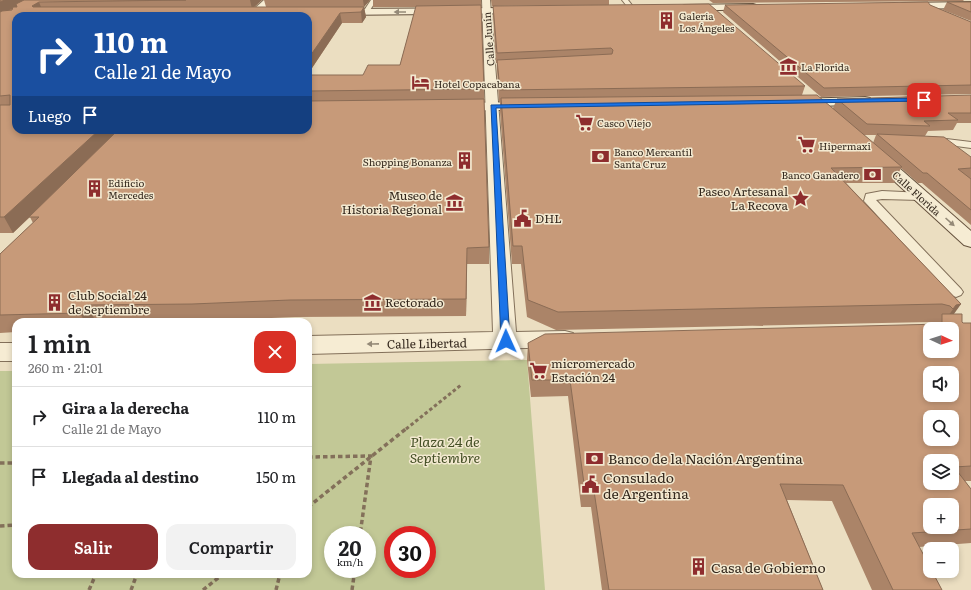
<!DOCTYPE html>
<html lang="es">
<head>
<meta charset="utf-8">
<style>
	body { margin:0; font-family:Literata,serif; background:#f2f2f2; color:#202124; height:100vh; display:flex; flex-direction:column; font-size:15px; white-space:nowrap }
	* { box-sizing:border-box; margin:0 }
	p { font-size:13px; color:#757577 }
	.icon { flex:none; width:22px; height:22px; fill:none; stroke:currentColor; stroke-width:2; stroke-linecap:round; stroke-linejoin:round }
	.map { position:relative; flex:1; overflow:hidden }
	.drawer { position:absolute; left:12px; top:318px; width:300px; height:260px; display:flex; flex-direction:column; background:#fff; border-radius:12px; box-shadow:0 2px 6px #0003 }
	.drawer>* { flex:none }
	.hud { position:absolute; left:12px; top:12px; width:300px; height:122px; border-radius:12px; box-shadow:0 2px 6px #0003; background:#1a4fa0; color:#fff; overflow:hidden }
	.needle { width:26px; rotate:93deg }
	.controls { position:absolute; left:923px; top:322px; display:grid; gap:8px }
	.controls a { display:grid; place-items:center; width:36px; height:36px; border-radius:8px; background:#fff; box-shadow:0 2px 6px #0003; font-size:20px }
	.speed { position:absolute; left:324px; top:526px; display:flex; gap:8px; font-size:20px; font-weight:700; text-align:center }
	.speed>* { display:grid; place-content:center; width:52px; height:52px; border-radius:50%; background:#fff; box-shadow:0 2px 6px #0003; line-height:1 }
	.speed small { font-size:10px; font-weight:400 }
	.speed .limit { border:6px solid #d22; background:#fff; color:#111 }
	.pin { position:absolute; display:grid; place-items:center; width:34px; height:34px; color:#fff; margin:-17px; border-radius:8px; box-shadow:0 2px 6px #0006 }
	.me { position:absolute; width:44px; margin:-22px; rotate:359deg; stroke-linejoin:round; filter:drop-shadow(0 0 3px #0008) }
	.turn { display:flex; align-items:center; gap:14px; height:84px; padding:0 16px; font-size:18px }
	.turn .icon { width:52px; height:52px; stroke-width:2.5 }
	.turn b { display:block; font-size:28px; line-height:34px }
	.then { display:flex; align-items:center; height:38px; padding:0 16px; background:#0003; gap:8px; font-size:15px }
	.round { display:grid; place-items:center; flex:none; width:42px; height:42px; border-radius:12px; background:#f2f2f2 }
	.headline { display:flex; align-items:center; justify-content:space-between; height:68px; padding:0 16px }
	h1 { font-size:24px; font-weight:600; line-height:30px }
	.button { display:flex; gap:8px; margin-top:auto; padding:8px 16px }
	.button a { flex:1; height:46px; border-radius:12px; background:#8e2d2e; color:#fff; font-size:16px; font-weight:600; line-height:46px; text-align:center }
	.button a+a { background:#f2f2f2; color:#202124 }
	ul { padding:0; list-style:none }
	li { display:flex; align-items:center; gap:12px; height:60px; padding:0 16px; border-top:1px solid #e0e0e0 }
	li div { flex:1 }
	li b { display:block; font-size:15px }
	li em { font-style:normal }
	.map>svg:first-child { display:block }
</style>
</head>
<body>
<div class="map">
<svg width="971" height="590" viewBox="0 0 971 590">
	<rect width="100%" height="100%" fill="#ebdec1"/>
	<path fill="#c2c896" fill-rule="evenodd" d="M527,360l18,230h-545v-219h16v203h292v-210zM333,535h34v34h-34zM393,535h34v34h-34z"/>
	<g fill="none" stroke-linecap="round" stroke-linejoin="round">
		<defs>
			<g id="lane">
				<polygon points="371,0 378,0 374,4 368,13 364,13 363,12"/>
				<polygon points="622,0 628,0 635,9 634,10 630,10"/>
				<polygon points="930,137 971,142 971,148 926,142 925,140 926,138"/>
				<polygon points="882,191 924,193 926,196 924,199 920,200 882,199 876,200 961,289 963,292 961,295 956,297 951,295 864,201 866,194"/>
			</g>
			<g id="street">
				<polygon points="264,0 273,0 257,16 246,16"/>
				<polygon points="482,0 490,0 516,332 565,331 573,333 577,339 573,345 565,347 308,354 308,336 493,332"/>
				<rect x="0" y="343" width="16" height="18"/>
			</g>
			<g id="secondary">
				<polygon points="971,2 971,8 902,9 897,6 902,3"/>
				<polygon points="753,4 756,5 758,7 756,9 684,11 679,8 684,5"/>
				<polygon points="523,8 528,11 526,13 336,15 331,12 336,9"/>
				<polygon points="865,97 870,98 872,101 870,104 797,107 792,106 790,103 792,100 797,99"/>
				<polygon points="531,102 536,103 538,106 536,109 455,111 450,110 448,107 450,104 455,103"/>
				<polygon points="875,150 881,152 971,231 971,247 964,245 869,158 867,155 869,152"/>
			</g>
		</defs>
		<use href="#lane" stroke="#83705a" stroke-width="2"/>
		<use href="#street" stroke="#83705a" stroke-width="2"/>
		<use href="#secondary" stroke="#65513d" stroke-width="2"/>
		<polyline stroke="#83705a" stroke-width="3" stroke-dasharray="3.5 2.5" stroke-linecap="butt" points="406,429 461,385"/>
		<g stroke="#83705a" stroke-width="3.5" stroke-dasharray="4.5 3" stroke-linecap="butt">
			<polyline points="308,457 371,456 360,535"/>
			<polyline points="0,463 16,463"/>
			<polyline points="308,507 407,428"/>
			<polyline points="0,526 16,525"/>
			<polyline points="89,590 96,574"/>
			<polyline points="131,590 137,574"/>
			<polyline points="203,590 223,574"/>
			<polyline points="276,590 280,574"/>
			<polyline points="352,590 355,569"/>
		</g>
		<use href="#lane" fill="#f6ecd3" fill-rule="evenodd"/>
		<use href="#street" fill="#f6ecd3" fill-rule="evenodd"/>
		<use href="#secondary" fill="#f6ecd3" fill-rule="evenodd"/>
	</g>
	<g fill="#ab8468" fill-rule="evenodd">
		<polygon points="0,0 262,0 254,7 266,7 264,0 370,0 364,7 366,17 362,23 342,23 308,74 308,16 16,130 308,130 308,75 363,75 400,65 416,7 373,7 373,0 481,0 489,247 489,264 467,264 466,316 295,317 199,321 112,322 16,322 16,332 0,333 0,254 33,223 30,217 13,233 0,233"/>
		<polygon points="491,0 609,0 609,5 492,6"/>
		<polygon points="709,0 964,0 963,1 713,3"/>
		<polygon points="947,2 971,2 971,21 943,10"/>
		<polygon points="725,5 930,5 971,22 971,94 821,97 723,12"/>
		<path d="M493,6l312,80 -3,9 31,13 4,-9 134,-4v28h-14l-4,7 -25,1 -3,5h-12l58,21v21h-1l1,1v46l-49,-42h-4l-17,-15 -7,15h-48l115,121 -8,10 10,9h8v158h-6l6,8v54l-52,4 23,43h-70l-40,-89 -45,-1 36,90h-221l-11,-83h-10l-13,-111 -37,1 -4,-37 1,-17 408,-19v-1l-6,-1 -374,8 -29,-13 -6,-53h-9l-12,-152v-11h-1l-2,-31v-7h-1l-3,-48zM864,135h12l-3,8z"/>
	</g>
	<g fill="#8b6c55">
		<polygon points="5,0 26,0 27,2 5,12 0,13 0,2"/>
		<polygon points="250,0 262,0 252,9"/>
		<polygon points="363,0 370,0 364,7 366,17 362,23 361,12 364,7"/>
		<polygon points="39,2 43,12 37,16 32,6"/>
		<polygon points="340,13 342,23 308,74 308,59"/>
		<polygon points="99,130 119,130 13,233 4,217"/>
		<polygon points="467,248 467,264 466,316 466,299"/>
		<polygon points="961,304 949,321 941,326 956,305"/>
		<polygon points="87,305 96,322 85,322 80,313"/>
	</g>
	<g fill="#c79a79" stroke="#8b6c55" fill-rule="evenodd">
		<polygon points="0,0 5,0 0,2"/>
		<polygon points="24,0 186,0 39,2 32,6 33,7 364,7 361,12 340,13 308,59 308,16 16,16 16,130 99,130 4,217 0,217 0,105 10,105 10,95 0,96 0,12 2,11 12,10 13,7 17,7 16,4"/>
		<polygon points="928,2 930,5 971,22 971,85 824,88 725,5"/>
		<polygon points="947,2 971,2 971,12"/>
		<polygon points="709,4 805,86 500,90 497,60 612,54 613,50 611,48 497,53 493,6"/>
		<polygon points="481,5 484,89 308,91 308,75 363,75 368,65 400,65 416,6"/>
		<polygon points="817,95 902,167 831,168 961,304 956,305 953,309 950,306 942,304 558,312 528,300 522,246 513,246 501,98"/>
		<polygon points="971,95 971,113 948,113 958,120 924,121 930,126 867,124 837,99"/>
		<polygon points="484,99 489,247 467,248 466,299 290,300 192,304 87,305 80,313 0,315 0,254 39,217 29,217 118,130 308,130 308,101"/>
		<polygon points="877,134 944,137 971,157 971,168 958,169 971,179 971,210 927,173 923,173"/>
		<path d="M942,314h20v8l1,1h8v143l-17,1 17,22v40l-59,4 18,34v4h2l10,19h-49l-50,-105 -63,-1 43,106h-214l-15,-99h-9l-15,-111h-38l-4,-37 17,-9 396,-10 1,-1zM930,329h22v22h-22zM930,373h22v22h-22zM930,417h22v22h-22zM930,461h22v22h-22zM930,505h22v22h-22z"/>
	</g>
	<defs><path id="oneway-solid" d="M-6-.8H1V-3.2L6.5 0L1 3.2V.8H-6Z"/></defs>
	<g fill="#958a78">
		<use href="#oneway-solid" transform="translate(400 12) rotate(180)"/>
		<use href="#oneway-solid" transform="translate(950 222) rotate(42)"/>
		<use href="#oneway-solid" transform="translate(373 344) rotate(179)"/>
	</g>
	<polygon fill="#1a73e8" stroke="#114b97" points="924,98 927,100 926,101 496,108 510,341 506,344 501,341 491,105"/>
	<defs>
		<symbol id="building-bare" viewBox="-9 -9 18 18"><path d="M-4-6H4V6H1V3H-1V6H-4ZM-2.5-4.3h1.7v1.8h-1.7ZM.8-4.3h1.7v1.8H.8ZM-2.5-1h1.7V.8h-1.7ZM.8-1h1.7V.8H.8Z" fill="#8e2d2e" stroke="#f3e9d0" stroke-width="2.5" paint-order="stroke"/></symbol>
		<symbol id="museum-bare" viewBox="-9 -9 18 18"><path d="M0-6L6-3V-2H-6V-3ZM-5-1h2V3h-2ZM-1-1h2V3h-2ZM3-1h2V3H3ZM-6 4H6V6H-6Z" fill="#8e2d2e" stroke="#f3e9d0" stroke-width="2.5" paint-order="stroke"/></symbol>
		<symbol id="hotel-bare" viewBox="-9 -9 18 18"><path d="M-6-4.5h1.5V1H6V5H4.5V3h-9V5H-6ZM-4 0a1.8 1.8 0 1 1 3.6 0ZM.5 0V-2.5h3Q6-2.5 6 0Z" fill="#8e2d2e" stroke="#f3e9d0" stroke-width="2.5" paint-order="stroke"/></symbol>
		<symbol id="supermarket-bare" viewBox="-9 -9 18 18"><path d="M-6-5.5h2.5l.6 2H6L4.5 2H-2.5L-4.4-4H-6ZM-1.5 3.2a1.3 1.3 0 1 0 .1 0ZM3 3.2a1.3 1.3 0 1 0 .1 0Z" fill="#8e2d2e" stroke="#f3e9d0" stroke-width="2.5" paint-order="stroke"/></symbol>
		<symbol id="bank-bare" viewBox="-9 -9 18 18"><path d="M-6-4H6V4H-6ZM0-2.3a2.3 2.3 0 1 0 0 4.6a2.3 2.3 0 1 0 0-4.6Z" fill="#8e2d2e" stroke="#f3e9d0" stroke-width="2.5" paint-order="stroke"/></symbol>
		<symbol id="sight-bare" viewBox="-9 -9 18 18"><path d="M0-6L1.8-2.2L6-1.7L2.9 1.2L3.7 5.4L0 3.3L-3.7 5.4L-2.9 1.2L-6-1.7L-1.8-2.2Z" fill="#8e2d2e" stroke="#f3e9d0" stroke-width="2.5" paint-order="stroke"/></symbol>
		<symbol id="civic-bare" viewBox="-9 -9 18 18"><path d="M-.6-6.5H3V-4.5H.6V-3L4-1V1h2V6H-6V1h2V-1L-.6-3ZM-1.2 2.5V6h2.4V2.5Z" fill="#8e2d2e" stroke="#f3e9d0" stroke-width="2.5" paint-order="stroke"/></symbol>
	</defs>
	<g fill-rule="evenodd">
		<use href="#building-bare" x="654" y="8" width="25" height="25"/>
		<use href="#museum-bare" x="776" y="54" width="25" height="25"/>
		<use href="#hotel-bare" x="408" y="70" width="25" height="25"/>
		<use href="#supermarket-bare" x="572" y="110" width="25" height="25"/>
		<use href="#supermarket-bare" x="794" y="132" width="25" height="25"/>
		<use href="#bank-bare" x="588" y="144" width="25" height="25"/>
		<use href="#building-bare" x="452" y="148" width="25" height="25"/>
		<use href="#bank-bare" x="860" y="162" width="25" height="25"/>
		<use href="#building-bare" x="82" y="176" width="25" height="25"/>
		<use href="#sight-bare" x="788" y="186" width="25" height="25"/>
		<use href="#museum-bare" x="442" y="190" width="25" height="25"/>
		<use href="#civic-bare" x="510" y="206" width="25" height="25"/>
		<use href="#building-bare" x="42" y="290" width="25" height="25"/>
		<use href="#museum-bare" x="360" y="290" width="25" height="25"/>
		<use href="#supermarket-bare" x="526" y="358" width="25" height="25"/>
		<use href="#bank-bare" x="582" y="446" width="25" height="25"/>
		<use href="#civic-bare" x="578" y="472" width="25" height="25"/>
		<use href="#building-bare" x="686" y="554" width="25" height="25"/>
	</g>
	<g text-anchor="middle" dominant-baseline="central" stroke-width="3" stroke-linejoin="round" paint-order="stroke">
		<g font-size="10" fill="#34281d" stroke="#f3e9d0" text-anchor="start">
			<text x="679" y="15">Galería<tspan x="679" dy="12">Los Ángeles</tspan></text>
			<text x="801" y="66">La Florida</text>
			<text x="434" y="83">Hotel Copacabana</text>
			<text x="597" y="122">Casco Viejo</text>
			<text x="819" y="145">Hipermaxi</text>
			<text x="614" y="151">Banco Mercantil<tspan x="614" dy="12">Santa Cruz</tspan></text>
			<text x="452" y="161" text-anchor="end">Shopping Bonanza</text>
			<text x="859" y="174" text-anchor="end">Banco Ganadero</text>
			<text x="108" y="182">Edificio<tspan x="108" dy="12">Mercedes</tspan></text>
		</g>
		<g font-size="10" fill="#34281d" stroke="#f3e9d0">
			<text transform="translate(488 39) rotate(-94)">Calle Junín</text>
			<text transform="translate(917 193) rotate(42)">Calle Florida</text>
		</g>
		<g font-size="12" fill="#34281d" stroke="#f3e9d0" text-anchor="start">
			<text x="788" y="191" text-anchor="end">Paseo Artesanal<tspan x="788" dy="14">La Recova</tspan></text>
			<text x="442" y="195" text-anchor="end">Museo de<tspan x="442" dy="14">Historia Regional</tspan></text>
			<text x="535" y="218">DHL</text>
			<text x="68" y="295">Club Social 24<tspan x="68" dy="14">de Septiembre</tspan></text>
			<text x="385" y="302">Rectorado</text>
			<text x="551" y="363">micromercado<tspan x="551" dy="14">Estación 24</tspan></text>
		</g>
		<g font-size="12" fill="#34281d" stroke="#f3e9d0">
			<text transform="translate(427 343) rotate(-1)">Calle Libertad</text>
		</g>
		<g font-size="14" font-style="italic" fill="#444f25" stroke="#f3e9d0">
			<text x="445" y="441">Plaza 24 de<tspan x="445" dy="16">Septiembre</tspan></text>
		</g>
		<g font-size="14" fill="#34281d" stroke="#f3e9d0" text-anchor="start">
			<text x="608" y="458">Banco de la Nación Argentina</text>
			<text x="603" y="477">Consulado<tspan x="603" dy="16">de Argentina</tspan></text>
			<text x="711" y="567">Casa de Gobierno</text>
		</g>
	</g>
</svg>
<div class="controls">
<a><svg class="needle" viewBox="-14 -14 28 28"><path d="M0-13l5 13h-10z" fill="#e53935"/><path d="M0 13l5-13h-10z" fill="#757577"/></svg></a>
<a><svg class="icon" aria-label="sound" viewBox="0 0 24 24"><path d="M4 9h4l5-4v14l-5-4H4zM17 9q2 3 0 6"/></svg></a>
<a><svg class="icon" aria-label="search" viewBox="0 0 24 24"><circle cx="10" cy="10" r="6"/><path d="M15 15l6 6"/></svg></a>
<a><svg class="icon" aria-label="layers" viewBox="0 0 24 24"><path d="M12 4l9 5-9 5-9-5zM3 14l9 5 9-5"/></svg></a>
<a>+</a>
<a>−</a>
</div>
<div class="speed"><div>20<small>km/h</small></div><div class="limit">30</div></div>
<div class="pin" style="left:924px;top:100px;background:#d93025"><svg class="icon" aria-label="arrive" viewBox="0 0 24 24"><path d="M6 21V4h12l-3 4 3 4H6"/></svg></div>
<svg class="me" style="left:506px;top:341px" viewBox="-20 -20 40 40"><path d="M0-17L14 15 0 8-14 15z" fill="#1a73e8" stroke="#fff" stroke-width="4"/></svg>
<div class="hud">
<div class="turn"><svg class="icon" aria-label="right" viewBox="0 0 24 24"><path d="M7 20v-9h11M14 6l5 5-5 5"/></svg><div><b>110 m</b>Calle 21 de Mayo</div></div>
<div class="then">Luego<svg class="icon" aria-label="arrive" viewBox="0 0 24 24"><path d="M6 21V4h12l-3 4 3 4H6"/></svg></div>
</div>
<section class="drawer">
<div class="headline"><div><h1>1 min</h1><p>260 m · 21:01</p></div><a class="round" style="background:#d93025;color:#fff"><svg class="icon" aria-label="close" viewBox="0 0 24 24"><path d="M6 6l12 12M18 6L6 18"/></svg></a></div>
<ul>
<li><svg class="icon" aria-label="right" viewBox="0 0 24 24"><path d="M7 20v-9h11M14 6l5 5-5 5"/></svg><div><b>Gira a la derecha</b><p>Calle 21 de Mayo</p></div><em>110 m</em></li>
<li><svg class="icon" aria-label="arrive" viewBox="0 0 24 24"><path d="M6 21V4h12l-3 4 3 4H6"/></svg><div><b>Llegada al destino</b></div><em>150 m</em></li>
</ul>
<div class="button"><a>Salir</a><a>Compartir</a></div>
</section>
</div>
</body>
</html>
